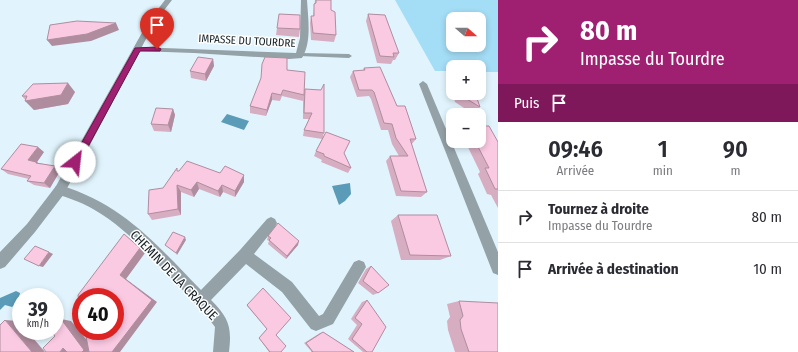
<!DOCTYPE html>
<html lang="fr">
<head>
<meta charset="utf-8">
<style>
	body { margin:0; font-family:"Fira Sans Condensed",sans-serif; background:#f2f2f3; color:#2b2b33; height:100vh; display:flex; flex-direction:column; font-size:15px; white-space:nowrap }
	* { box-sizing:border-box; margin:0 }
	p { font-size:13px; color:#7c7c81 }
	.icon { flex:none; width:22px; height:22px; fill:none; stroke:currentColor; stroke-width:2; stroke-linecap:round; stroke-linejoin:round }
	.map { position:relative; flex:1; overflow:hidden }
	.details { display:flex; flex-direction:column; background:#fff; width:300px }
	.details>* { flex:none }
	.hud { background:#9f1f71; color:#fff; overflow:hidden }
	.needle { width:26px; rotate:110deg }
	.fabs { position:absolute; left:446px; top:12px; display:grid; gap:8px }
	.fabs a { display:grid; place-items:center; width:40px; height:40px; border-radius:8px; background:#fff; box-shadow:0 2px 6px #0003; font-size:20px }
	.speed { position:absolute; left:12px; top:288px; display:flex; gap:8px; font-size:20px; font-weight:700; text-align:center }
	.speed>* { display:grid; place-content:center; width:52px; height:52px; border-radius:50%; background:#fff; box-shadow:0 2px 6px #0003; line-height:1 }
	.speed small { font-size:10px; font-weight:400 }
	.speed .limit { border:6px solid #d22; background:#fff; color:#111 }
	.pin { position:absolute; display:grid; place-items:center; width:34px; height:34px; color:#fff; margin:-41px -17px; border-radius:50% 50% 50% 0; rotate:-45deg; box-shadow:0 0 4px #0007 }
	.pin .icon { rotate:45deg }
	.me { position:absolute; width:44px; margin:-22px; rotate:29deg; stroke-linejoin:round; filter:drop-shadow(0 0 3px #0008) }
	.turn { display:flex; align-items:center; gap:14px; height:84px; padding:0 16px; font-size:18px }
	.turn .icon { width:52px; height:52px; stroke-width:2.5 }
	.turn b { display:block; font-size:28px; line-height:34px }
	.then { display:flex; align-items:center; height:38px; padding:0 16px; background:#0003; gap:8px; font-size:15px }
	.eta { display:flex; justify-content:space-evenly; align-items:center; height:68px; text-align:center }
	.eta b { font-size:24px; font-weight:600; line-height:28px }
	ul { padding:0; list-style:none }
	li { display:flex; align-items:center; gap:12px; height:52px; padding:0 16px; border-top:1px solid #e1e1e2 }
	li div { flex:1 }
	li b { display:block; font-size:15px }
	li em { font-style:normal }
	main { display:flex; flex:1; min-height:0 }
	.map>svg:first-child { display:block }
</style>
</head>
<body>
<main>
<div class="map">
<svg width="498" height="352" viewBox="0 0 498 352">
	<rect width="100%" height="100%" fill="#e1f4fd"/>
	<path fill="#a4ddf6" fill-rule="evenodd" d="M395,0h103v72h-19v-5h-26v4h-18zM453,19h26v26h-26z"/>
	<g fill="#5a9cb8">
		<polygon points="227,114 249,121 244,130 221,122"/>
		<polygon points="350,183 351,194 345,201 339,205 332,186"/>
		<path d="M16,291l4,2c-1,6 -3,10 -8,14l-7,-2 -5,5v-12z"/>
	</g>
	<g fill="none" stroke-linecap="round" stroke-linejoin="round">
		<polygon fill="#94a1a7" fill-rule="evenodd" points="301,53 349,54 352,56 349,58 299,56 299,54"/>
		<g fill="#94a1a7" fill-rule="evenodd">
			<path d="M301,0h6c1,18 5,42 -5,58l-13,1 -95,-6 -57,-2 -4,-2 4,-2 159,6 4,-15z"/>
			<polygon points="423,81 427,84 498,252 498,275 493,273 419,84"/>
			<path d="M60,185c64,20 96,59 141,105l39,-40 27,-31 4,-2 4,2 2,4 -2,4 -21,27 38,28 27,34 4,-2 31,-52 5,-2 5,2 2,5 -33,57 -17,7 -5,-2 -29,-37 -36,-28 -35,36c18,18 21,27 18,52h-16l2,-25c-11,-16 -25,-29 -38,-43 -26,-27 -52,-57 -84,-75 -12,-7 -24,-11 -37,-15l-2,-4 2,-4z"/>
		</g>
		<polygon fill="#94a1a7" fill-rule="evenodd" points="165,0 172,0 155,22 64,194 35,232 5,267 0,269 0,252 27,224 56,186 148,22"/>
	</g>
	<g fill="#d7adc2">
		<polygon points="315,0 331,0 331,10 336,35 334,42 311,40 310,23 311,16 313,16"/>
		<polygon points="368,14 399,53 395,60 393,60 391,64 377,63 366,21"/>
		<polygon points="277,28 300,29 299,37 276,35"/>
		<polygon points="213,59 214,66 206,81 191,78 190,71"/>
		<polygon points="364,68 397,106 416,139 411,145 427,192 421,197 396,196 386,161 390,156 399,156 392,144 388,130 381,130 371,99 369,96 357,97 350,77 353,71 363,70"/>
		<polygon points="287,70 305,90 324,133 323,136 344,153 351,168 348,173 321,162 322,160 314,156 316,151 322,139 303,136 304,130 309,119 303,119 303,99 303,101 282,96 280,101 272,100 266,116 250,113 250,106"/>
		<polygon points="453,71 453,93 475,93 480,107 473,114 455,102 448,77"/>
		<polygon points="75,92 68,104 34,110 22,96"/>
		<polygon points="173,109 175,115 171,132 154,131 151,124"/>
		<polygon points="465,141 479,141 498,142 498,208 491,195 487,194 478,174 480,172"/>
		<polygon points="44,152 37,162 38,163 55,166 60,171 50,188 34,185 27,181 29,179 8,174 1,169"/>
		<polygon points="178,171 244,175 244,182 235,197 223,192 220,197 199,189 194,197 181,192 181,215 152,220 148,214 163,188"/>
		<polygon points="398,215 451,256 440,260 401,260 391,221"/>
		<polygon points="268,236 298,245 286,259 268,244 269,241 267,240"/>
		<polygon points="371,266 378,293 373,295 358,283 366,269"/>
		<polygon points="367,300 372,352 363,352 348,339 357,325 351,319 362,302"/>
		<polygon points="459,301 498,352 455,352 448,330 447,321 450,317 447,304"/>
		<polygon points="247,305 276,335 281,352 269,352 259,338 267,329 247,306"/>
		<polygon points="323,332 354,352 311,352 311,351 304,343 320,333"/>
	</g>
	<g fill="#af8d9e">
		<polygon points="116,23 119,30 91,41 52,46 47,40"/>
		<polygon points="213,59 214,66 206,81 205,74"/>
		<polygon points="68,83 75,92 68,104 34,110 25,101"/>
		<polygon points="272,93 272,100 266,116 267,110"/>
		<polygon points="173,109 175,115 171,132 168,125"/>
		<polygon points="38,147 44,152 37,162 42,167 28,160"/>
		<polygon points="55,166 60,171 50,188 44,183"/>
		<polygon points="244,175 244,182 235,197 235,191"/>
		<polygon points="197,182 199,189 194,197 191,190"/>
		<polygon points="177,185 181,192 181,215 178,209"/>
		<polygon points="222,185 223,192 220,197 218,191"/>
		<polygon points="124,234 145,253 126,279 157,302 120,352 112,352"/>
		<polygon points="185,237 186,240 177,255 176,253"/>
		<polygon points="299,241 298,245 286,259 287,256"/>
		<polygon points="49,252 53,254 43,267 39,266"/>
		<polygon points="61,319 71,321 94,349 92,352 82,352"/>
		<polygon points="5,320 18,321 21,324 21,331 27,331 45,352 32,352"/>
		<polygon points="63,348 70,352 60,352"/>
	</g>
	<g fill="#fac9e2" stroke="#af8d9e">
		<polygon points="316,0 331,0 331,10 335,12 336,35 313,33 311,16 314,16 314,4 316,3"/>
		<polygon points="279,14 300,15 300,29 277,28"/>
		<polygon points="368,14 385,15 399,53 393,53 394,57 380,56"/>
		<polygon points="77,21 116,23 87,34 47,40 50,25"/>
		<polygon points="198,57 213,59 205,74 190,71"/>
		<polygon points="265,57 287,58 287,70 305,72 304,95 283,90 281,95 272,93 267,110 250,106 261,78 262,64"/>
		<polygon points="380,67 397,106 405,106 416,139 410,139 427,192 401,191 390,156 408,156 396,138 392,124 384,123 374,92 372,90 359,90 353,71 365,70 364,68"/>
		<polygon points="68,83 61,95 25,101 27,96 22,96 33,84"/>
		<polygon points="324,84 324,133 304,130 312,113 304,113 305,89 321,90"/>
		<polygon points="460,93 475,93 480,107 460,95"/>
		<polygon points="156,108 173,109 168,125 151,124"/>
		<polygon points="479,126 489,126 498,142 498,189 495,189 485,168 489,168 475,141 479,141"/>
		<polygon points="326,132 350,141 344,153 351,168 324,156 324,154 316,151"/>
		<polygon points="21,144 38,147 28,160 36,162 36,163 55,166 44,183 27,181 31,176 1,169"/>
		<polygon points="187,161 220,173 225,166 244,175 235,191 222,185 218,191 197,182 191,190 177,185 178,209 148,214 149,190 163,188 177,168 177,171 179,171"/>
		<polygon points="398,215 437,215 451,256 410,255"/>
		<polygon points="278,223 299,241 287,256 269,240 271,238 268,236"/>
		<polygon points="173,232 185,237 176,253 165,245"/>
		<polygon points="124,234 140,248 120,275 152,300 112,352 89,352 85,331 115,331 115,297 81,297 81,303 79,302 78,295"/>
		<polygon points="35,246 49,252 39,266 24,259"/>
		<polygon points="371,266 389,285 378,293 363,281"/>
		<polygon points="263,288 291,318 276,335 286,346 281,352 270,352 259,338 267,329 247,305"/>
		<polygon points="367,300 386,327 372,352 367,352 352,339 362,324 355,318"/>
		<polygon points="459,301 498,303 498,352 469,352 461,329 460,320 463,316"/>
		<polygon points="61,319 84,350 82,352 67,352 63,348 60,352 46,352 43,348 55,336 51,331 55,331 55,325"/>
		<polygon points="5,320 32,352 0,352 0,325"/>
		<polygon points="323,332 354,352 313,352 306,343"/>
	</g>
	<polygon fill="#9f1f71" stroke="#671449" points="157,47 161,49 160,51 140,51 78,165 72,165 71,162 72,160 135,48"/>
	<g text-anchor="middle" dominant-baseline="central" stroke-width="3" stroke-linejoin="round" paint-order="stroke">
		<g font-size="11" fill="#131f24" stroke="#fefefe">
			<text transform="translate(247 41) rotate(3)">IMPASSE DU TOURDRE</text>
		</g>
		<g font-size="13" fill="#131f24" stroke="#fefefe">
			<text transform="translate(174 275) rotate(46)">CHEMIN DE LA CRAQUE</text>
		</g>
	</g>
</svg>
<div class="fabs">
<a><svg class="needle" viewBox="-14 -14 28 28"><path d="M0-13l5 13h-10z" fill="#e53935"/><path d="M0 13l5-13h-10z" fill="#7c7c81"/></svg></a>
<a>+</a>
<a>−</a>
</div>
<div class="speed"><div>39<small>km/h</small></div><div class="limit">40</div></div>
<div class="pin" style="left:157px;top:49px;background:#d93025"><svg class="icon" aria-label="arrive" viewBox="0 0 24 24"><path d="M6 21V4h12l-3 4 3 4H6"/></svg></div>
<svg class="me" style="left:75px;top:162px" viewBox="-20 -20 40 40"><circle r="19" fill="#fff"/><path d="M0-13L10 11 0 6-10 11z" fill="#9f1f71"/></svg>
</div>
<section class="details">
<div class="hud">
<div class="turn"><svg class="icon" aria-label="right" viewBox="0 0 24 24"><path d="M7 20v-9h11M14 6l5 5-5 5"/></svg><div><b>80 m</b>Impasse du Tourdre</div></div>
<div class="then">Puis<svg class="icon" aria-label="arrive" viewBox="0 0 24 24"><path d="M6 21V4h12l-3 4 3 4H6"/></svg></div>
</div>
<div class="eta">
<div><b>09:46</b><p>Arrivée</p></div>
<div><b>1</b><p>min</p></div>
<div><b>90</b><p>m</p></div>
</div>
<ul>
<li><svg class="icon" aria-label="right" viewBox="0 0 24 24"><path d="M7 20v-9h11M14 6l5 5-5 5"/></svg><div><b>Tournez à droite</b><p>Impasse du Tourdre</p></div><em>80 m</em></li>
<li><svg class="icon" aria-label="arrive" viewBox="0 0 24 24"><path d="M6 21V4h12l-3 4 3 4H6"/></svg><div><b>Arrivée à destination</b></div><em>10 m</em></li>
</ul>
</section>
</main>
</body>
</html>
